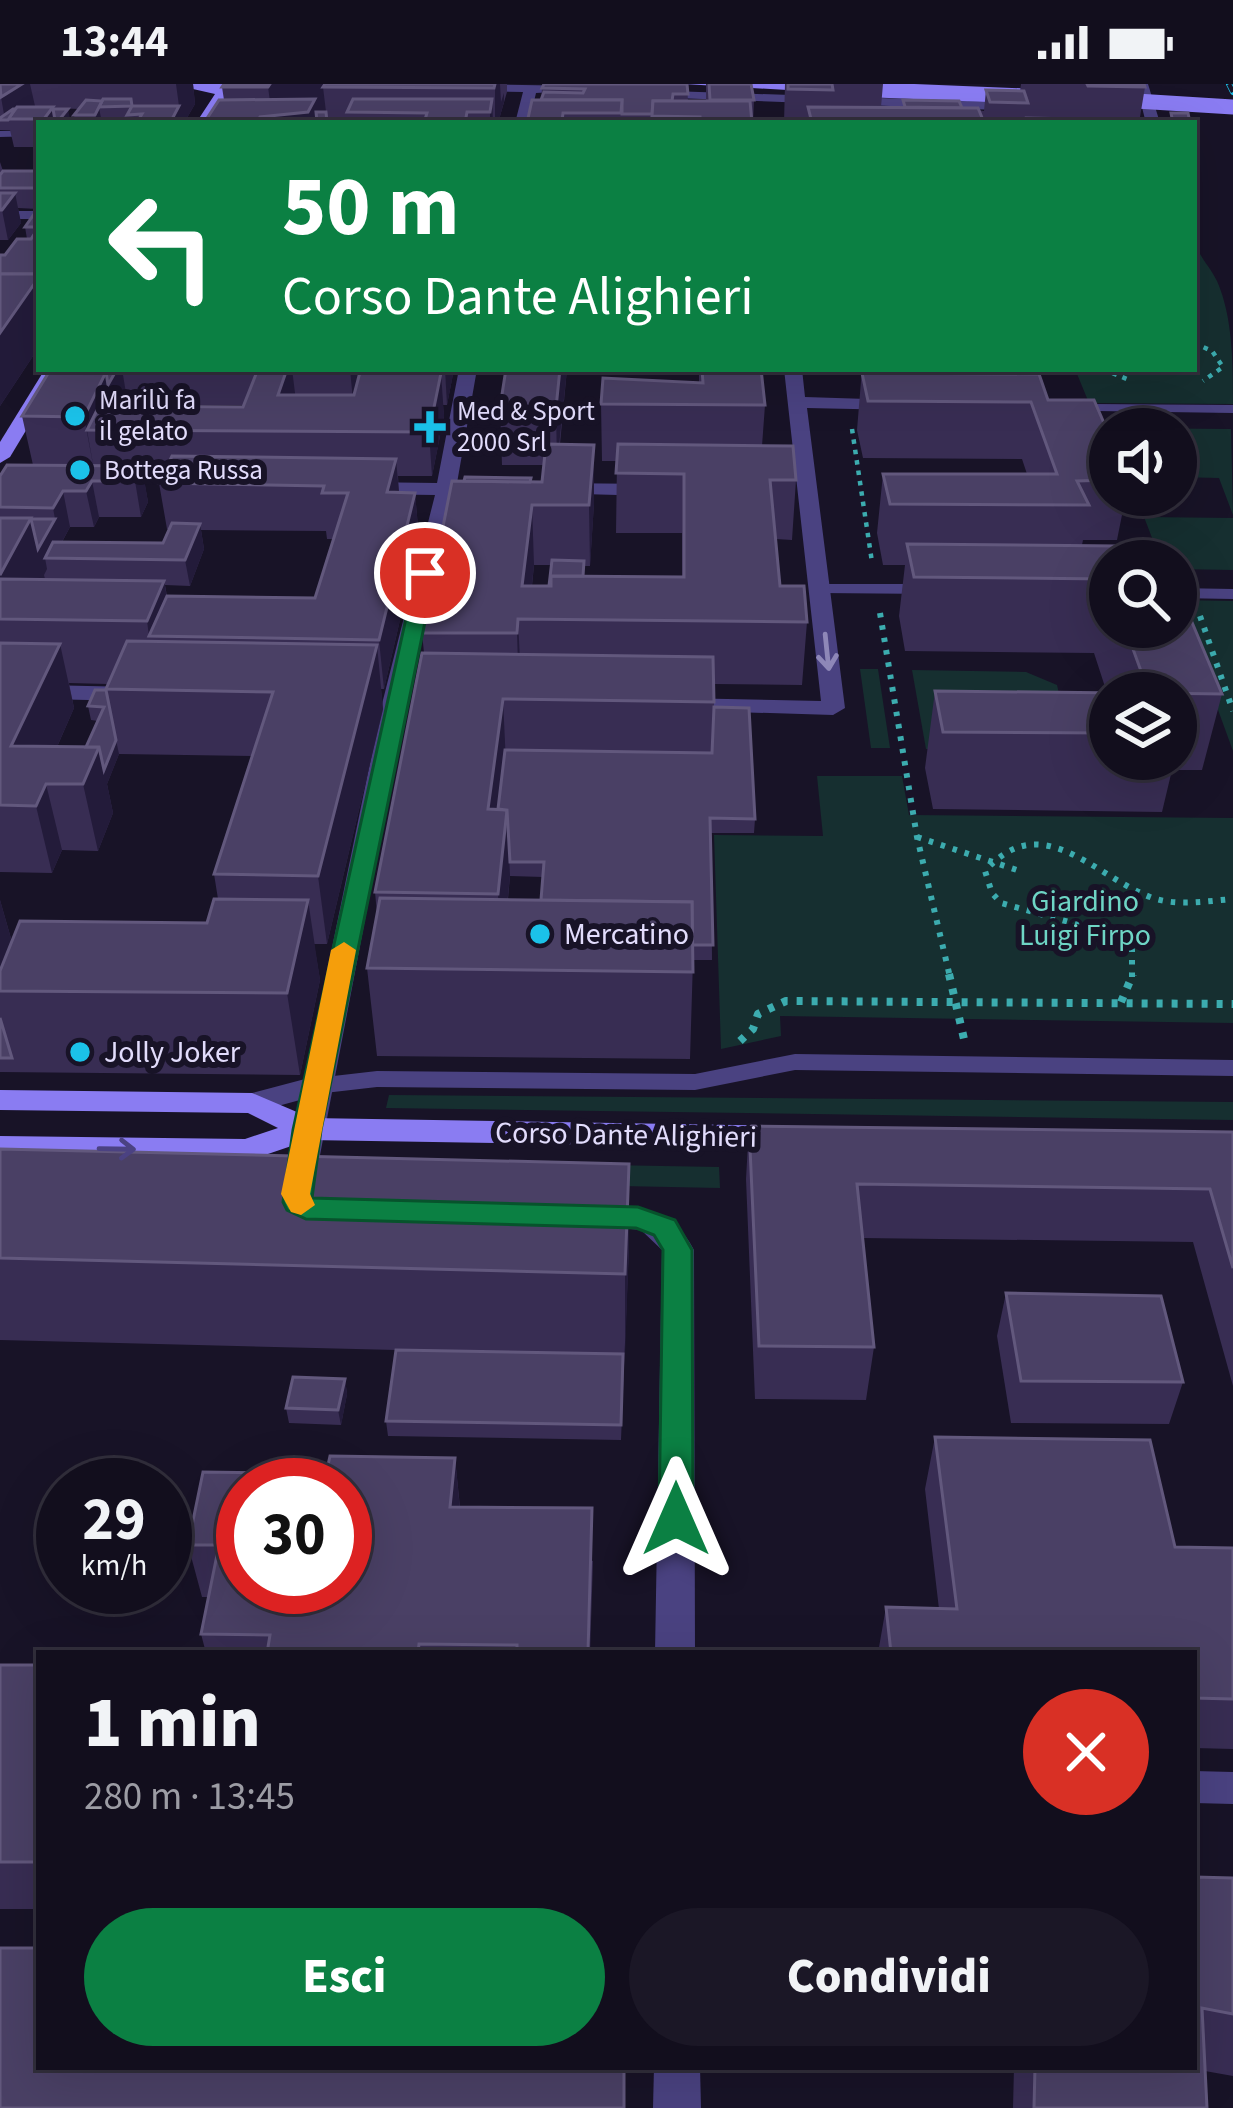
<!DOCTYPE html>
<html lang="it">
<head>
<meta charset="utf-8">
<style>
	body { margin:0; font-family:"Source Sans 3",sans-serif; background:#1b1726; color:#f1f3f6; height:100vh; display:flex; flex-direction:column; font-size:45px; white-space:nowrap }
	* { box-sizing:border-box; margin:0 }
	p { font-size:39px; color:#9c9ca4 }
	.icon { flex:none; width:66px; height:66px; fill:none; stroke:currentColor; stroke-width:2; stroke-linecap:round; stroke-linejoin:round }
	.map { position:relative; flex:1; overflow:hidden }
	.sheet { position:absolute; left:36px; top:1566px; width:1161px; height:420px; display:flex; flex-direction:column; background:#120e1d; border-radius:0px; box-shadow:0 12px 48px #0002,0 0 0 3px #312e3b }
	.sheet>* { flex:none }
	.guide { position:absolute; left:36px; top:36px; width:1161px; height:252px; border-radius:0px; box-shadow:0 12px 48px #0002,0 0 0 3px #312e3b; background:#0b8043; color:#fff; overflow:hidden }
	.controls { position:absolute; left:1089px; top:324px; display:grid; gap:24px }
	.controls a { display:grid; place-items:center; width:108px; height:108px; border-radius:50%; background:#120e1d; box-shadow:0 12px 48px #0002,0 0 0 3px #312e3b; font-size:60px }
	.speed { position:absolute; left:36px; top:1374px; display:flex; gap:24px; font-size:60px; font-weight:700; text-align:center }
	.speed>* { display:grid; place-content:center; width:156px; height:156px; border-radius:50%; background:#120e1d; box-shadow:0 12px 48px #0002,0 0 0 3px #312e3b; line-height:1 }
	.speed small { font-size:30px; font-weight:400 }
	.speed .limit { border:18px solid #d22; background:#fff; color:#111 }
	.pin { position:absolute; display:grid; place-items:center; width:102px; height:102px; color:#fff; margin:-51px; border:6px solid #fff; border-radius:50%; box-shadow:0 3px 12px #0007 }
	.me { position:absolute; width:132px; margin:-66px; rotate:0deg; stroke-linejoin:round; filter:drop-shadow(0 0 9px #0008) }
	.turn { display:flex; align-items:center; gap:42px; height:252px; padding:0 48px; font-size:54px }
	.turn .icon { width:156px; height:156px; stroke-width:2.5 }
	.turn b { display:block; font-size:84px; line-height:102px }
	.round { display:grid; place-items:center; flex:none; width:126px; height:126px; border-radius:63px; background:#1b1726 }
	.headline { display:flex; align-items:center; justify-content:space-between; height:204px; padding:0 48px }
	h1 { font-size:72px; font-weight:800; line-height:90px }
	.cta { display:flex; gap:24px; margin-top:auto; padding:24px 48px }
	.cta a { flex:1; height:138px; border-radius:72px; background:#0b8043; color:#fff; font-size:48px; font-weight:800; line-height:138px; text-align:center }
	.cta a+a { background:#1b1726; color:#f1f3f6 }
	.status { display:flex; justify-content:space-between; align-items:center; height:84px; padding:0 60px; background:#120e1d; direction:ltr }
	.status svg { height:33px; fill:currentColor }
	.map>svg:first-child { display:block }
</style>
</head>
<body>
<div class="status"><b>13:44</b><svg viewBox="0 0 49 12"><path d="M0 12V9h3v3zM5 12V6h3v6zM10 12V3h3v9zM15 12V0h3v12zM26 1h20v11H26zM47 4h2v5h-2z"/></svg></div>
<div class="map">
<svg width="1233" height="2024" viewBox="0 0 1233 2024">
	<rect width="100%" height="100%" fill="#181327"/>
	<g fill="#162f30">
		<path d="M1194,155c4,17 15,26 23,42 16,36 16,84 16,123l-144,-1 -14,-34h119z"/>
		<polygon points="1102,344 1231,345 1233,431 1219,394 1176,393 1176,345 1110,345 1110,350"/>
		<polygon points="1144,433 1233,434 1233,486 1176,485 1176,477 1161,477"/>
		<polygon points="1178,516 1233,517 1233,667"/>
		<polygon points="860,585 878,585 890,664 871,664"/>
		<polygon points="912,586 1026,588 1057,601 1069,653 1046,667 926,665"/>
		<polygon points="817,692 902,692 909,731 1233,734 1233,939 780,932 781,952 721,965 714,751 823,752"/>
		<polygon points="389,1011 1233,1018 1233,1036 386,1024"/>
		<polygon points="379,1077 719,1083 720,1104 375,1097"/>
	</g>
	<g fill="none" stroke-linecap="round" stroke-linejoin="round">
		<g stroke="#3cacaf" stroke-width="4.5" stroke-dasharray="4.5 6" stroke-linecap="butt">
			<polyline points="1194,259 1212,267 1223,283 1203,297"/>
			<polyline points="1103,285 1129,296"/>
			<polyline points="852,345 872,478"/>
		</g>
		<g stroke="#3cacaf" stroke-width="6" stroke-dasharray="4.5 8" stroke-linecap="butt">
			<polyline points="880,529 917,753 950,893"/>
			<polyline points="1200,532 1233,627"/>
			<polyline points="917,753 1023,788"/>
			<path d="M1132,893v-27l-13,-14 -118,-33 -9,-10 -7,-22c56,-63 107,3 165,26 26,10 56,4 83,2"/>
		</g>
		<g stroke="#3cacaf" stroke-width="8" stroke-dasharray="6 9" stroke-linecap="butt">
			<polyline points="949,890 964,955"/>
			<polyline points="1121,918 1133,890"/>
			<polyline points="740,957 753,945 758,930 786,917 1233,920"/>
		</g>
		<g fill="#4a4281" fill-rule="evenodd">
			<polygon points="39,46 39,52 0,53 0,47"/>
			<polygon points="1092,320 1233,321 1233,329 1097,327 1090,323"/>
			<polygon points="814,500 934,500 943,505 934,510 820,509 814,508"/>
			<polygon points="1176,504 1233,505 1233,515 1176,514"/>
			<polygon points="795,970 1233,976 1233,992 795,986 695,1006 377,1003 316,1010 304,1002 316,994 377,987 695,990"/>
			<polygon points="1194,1687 1233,1688 1233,1720 1194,1719"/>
		</g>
		<g fill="#4a4281" fill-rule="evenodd">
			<polygon points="463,0 582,2 588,6 536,9 529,39 515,39 523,8 468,7"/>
			<polygon points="1136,0 1148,0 1160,39 1146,39"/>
			<polygon points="642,6 1025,19 1032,23 1025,27 647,13"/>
			<rect x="0" y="127" width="39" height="8"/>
			<polygon points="459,285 477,285 457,399 472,405 454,411 407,616 312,1113 307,1121 285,1121 280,1113 300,1016 252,1029 237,1019 241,1012 305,995 383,616 435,411 360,410 350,404 360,398 437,399"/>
			<polygon points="784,285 802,285 805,313 899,316 908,321 899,326 807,324 845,624 833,631 670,626 666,621 678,614 821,617"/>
			<polygon points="552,399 654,400 664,406 654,412 545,409 545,401"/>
			<polygon points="0,600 132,603 144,610 132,617 0,614"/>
			<path d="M590,1120c45,1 82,2 104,46l1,403h-40l7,-403 -21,-20 -62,-6 -5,-8 5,-8z"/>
			<polygon points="654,1983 700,1983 701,2024 653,2024"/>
		</g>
		<g fill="#8a7cf2" fill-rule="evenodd">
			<polygon points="171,0 291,0 227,10 210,39 196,39 215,10"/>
			<polygon points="684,0 816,0 828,4 822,8"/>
			<polygon points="45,285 63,285 10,373 0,379 0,358"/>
			<polygon points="0,1006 252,1009 311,1034 789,1042 800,1045 804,1053 800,1061 789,1064 309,1056 247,1077 0,1074 0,1052 245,1055 278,1044 248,1029 0,1026"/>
		</g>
		<defs>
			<polyline id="rail" points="1229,0 1233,8"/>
		</defs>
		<use href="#rail" stroke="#1bc2e9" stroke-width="6"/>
		<use href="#rail" stroke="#181327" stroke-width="4.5" stroke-dasharray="14" stroke-linecap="butt"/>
		<g stroke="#8a7cf2" stroke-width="15">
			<polyline points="852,5 1026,12"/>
			<polyline points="1104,15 1233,23"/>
		</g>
	</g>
	<g fill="#382d53" fill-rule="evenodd">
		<polygon points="0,0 193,0 195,20 184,39 102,39 101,34 98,39 76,39 74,31 79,25 53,24 70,35 66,39 39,39 39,63 14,63 10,46 0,46"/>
		<polygon points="224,0 507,0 507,8 498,39 204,39 224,16 222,3"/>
		<polygon points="687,0 688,17 706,17 706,0 751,0 754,16 753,39 527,39 541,16 542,4"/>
		<polygon points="785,0 883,0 881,23 903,23 903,16 984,27 986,6 1020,7 1021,0 1144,0 1145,3 1139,39 784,39"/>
		<polygon points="0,78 3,87 39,87 39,263 0,322 0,171 5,171 27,155 25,143 38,125 18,124 21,139 8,156 0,156"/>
		<path d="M61,285h301l-1,3h32v-3h61l-7,36h-4l1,11 -12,60h-34l1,17h16l4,45 -35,151h-3l2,20 -56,235h-13l6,36 -20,95 -300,-3v-172l12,42 195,-19 11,-24 -4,-25 38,-118 -133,-2 -12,30 6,29 -15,38 -36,-1 -10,23 -52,-1v-396l33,-11 -11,-49zM128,321h116l-1,2 -115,-1zM143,391h20l-4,8 8,46h2l-6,14 -101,-1 8,-15h24l5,-10h42l7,-15zM201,446l125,1 1,8h7l-19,59 -148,-2 -2,-11 25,1 14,-37zM69,599l39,1 -2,6 -18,16 3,14 7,1 -12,26h-29l17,-39z"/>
		<path d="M567,285l-7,75 34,59 -4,63h-6v10l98,1v-44h-66l1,-72h-15l-1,-57 98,-22v-13h62l4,36 -3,41 34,34 -4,60 -16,-1 4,47 27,36 -5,63 -88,-1v23l41,112 -1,14h-43l1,127h-19l-3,99 -313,-3 -10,-88 10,-54 -2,-22 49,-239 -2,-20 109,-151h11l2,-17h-42l-2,-58zM534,481h18l-3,21h-17zM510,792l33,1 -2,23 -33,-1z"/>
		<path d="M862,285h157l-1,5 30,26 62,37v58h16l-9,45h-34l-1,5 28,16v66h66l46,67 -20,76h-30l-10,42 -229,-3 -8,-41 10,-77 172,2 -13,-40 -189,-2 -6,-35 6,-51h-22l-6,-32 6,-59h144l-5,-15 -159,-1 -6,-28zM1110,609h66v66h-66z"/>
		<polygon points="749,1042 1233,1048 1233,1302 1193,1158 862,1154 874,1263 866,1316 755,1315 746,1095"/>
		<polygon points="0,1065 629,1162 621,1356 388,1352 386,1337 396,1266 0,1256"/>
		<polygon points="1006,1209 1183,1298 1169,1340 1011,1339 997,1252"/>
		<polygon points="345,1295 347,1310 341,1341 289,1339 286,1324"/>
		<polygon points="935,1353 1175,1463 1233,1464 1233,1665 1194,1664 1194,1569 878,1569 886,1523 939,1525 925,1405"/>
		<polygon points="455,1374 460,1423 593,1477 590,1569 206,1569 201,1550 208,1513 202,1513 188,1461 326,1390"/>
		<rect x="0" y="1581" width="39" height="244"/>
		<polygon points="1194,1793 1233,1794 1233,1992 1205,1987 1207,2024 1013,2024 1014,1983 1194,1983"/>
	</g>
	<g fill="#231b3a">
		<polygon points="22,0 30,0 35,22 5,36 1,13"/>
		<polygon points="176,0 193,0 195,20 184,39 170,39 179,22"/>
		<polygon points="231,0 478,0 323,3 326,28 318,39 256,39 260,33 272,32 268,3"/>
		<polygon points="495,0 500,0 501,18 504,9 504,18 498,39 495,39"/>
		<polygon points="492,15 493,39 490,39 490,28"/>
		<polygon points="53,23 56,39 45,39 44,35"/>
		<polygon points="99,24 101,34 96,39 95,31"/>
		<polygon points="68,25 70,35 66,39 60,39 59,36"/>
		<polygon points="15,109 21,139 8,156 2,126"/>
		<polygon points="39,193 39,263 0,322 0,249"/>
		<polygon points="117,285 122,285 128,321 116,346 87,346 95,391 84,333 106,288"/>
		<polygon points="287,285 292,285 296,317 278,311"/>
		<polygon points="350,285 362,286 353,317"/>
		<polygon points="445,285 454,285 447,321"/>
		<polygon points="560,285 567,285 557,381 556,324"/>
		<polygon points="441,289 444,332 432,392 429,348"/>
		<polygon points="594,361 594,419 590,482 589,421"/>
		<polygon points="396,375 400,420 387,408"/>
		<polygon points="142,382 148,418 141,433 135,397"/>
		<polygon points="92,397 99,433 94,443 86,407"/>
		<polygon points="63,407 70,443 53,474 45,474 47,485 44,491 45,495 0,505 0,491 31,434 55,435 53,424"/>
		<polygon points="415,409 419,454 384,605 379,556"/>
		<polygon points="532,421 534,481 528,535 522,502"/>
		<polygon points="200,440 204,465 190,502 185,476"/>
		<polygon points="164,497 174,552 149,552 147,537"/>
		<polygon points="518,535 521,598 519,613 517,549"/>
		<polygon points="60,560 74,624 31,722 11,662"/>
		<polygon points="377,561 383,625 327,860 318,792"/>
		<polygon points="503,615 506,680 494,778 488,725"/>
		<polygon points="116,656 119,670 107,700 113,729 98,767 83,700 99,663"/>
		<polygon points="46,700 62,766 52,789 36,722"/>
		<polygon points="507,726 510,792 501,878 498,810"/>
		<polygon points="0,816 17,876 0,907"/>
		<polygon points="308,816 320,896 300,991 287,909"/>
		<polygon points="629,1080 629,1162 625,1272 625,1190"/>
		<polygon points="345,1295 347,1310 341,1341 338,1326"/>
		<polygon points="455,1374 460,1426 450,1423"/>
		<polygon points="592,1424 590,1569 588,1569"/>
	</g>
	<g fill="#4a4065" stroke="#62587d" stroke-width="3" fill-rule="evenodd">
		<polygon points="0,0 22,0 1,13"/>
		<polygon points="224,0 270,0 268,3 222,3"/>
		<polygon points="325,0 495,0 494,4 323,3"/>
		<polygon points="544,0 687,0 688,10 673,10 672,17 653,17 652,30 622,30 622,16 541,16 544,8 583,9 585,5 542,4"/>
		<polygon points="709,0 751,0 754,16 710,16"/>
		<polygon points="788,0 832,0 833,6 788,5"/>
		<polygon points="1087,0 1144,0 1145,3 1088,2"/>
		<polygon points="986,6 1024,7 1028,19 990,18"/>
		<polygon points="103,15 131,15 132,22 99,23"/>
		<polygon points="315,15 308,28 260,33 256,39 204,39 219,16"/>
		<polygon points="353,15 492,15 490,28 467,28 465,39 424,39 427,29 347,28"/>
		<polygon points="86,16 102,17 95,31 74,31"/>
		<polygon points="532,16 622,16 621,29 563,29 562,37 569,37 569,39 527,39"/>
		<polygon points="903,16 959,17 962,24 905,23"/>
		<polygon points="653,17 750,17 752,39 700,39 700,33 652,32"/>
		<polygon points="132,22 179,22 170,39 167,39 166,35 139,35 142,30 127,31"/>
		<polygon points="17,23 53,23 44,35 8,35"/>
		<polygon points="808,23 978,24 983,36 852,36 853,39 812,39"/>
		<polygon points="13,25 15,25 8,36 0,36 0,34"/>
		<polygon points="53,25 68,25 59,36 55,36"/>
		<polygon points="316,28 326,28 327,38 317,38"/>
		<polygon points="1171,29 1188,29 1190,39 1173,39"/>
		<polygon points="1026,34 1077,35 1079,39 1025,39"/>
		<polygon points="133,35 166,35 164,39 130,39"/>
		<polygon points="3,87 39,87 39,104 0,104 0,91"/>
		<polygon points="0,109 15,109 2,126 0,126"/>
		<polygon points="39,123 39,143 25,143"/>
		<polygon points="39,143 39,190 0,190 0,171 5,171 17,155 31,155"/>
		<polygon points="0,190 39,190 39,193 0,249"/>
		<polygon points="61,285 117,285 108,301 106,288 59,288"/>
		<polygon points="258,285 287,285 278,311 354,311 360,288 441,289 429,348 87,346 99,322 243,323"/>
		<polygon points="393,285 445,285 445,287"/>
		<polygon points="506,285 560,285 556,324 500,323"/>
		<polygon points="702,285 761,285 765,321 601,320 603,294 703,299"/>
		<polygon points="49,288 106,288 84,333 22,332"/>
		<polygon points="862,289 1039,290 1048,316 1094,316 1110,353 1110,396 1077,397 1089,421 890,420 883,390 1057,390 1031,318 868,317"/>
		<polygon points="546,360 594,361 589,421 532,421 522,502 551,502 551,492 684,493 684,390 616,389 618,360 793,362 796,396 770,396 780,502 804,502 807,538 518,535 517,549 422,549 452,397 542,398"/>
		<polygon points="172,372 396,375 387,408 415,409 379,556 149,552 167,512 315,514 348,409 322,409 324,402 159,399"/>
		<polygon points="7,381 142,382 135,397 92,397 86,407 63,407 53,424 0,423 0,392"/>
		<polygon points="465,393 531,394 530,398 464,397"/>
		<polygon points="0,434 31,434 0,491"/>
		<polygon points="31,435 55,435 38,465"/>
		<polygon points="172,439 200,440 185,476 45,474 53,458 163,459"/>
		<polygon points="907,460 1117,462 1123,477 1110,477 1110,501 1108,495 914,493"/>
		<polygon points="552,476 584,477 583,492 551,492 549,502"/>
		<polygon points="0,495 164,497 147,537 0,535"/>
		<polygon points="1176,500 1222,610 1149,609 1125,543 1176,543"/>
		<polygon points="127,557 377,561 318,792 214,790 273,608 106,605"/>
		<polygon points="0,559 60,560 11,662 99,663 83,700 46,700 36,722 0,721"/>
		<polygon points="422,569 713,573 714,618 503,615 488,725 507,726 498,810 375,808"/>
		<polygon points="95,606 106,606 116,656 104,686 99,663 86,663 104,623 88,622"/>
		<polygon points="935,607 1121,609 1110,609 1110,649 943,648"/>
		<polygon points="714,623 749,624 755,735 710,734 713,861 692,861 692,818 541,816 544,778 510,778 507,726 498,725 505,666 712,669"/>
		<polygon points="380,814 692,818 693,888 367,884"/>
		<polygon points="214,815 308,816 287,909 0,907 0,887 20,837 207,839"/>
		<polygon points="0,934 12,974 0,974"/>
		<polygon points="749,1042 1233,1048 1233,1184 1210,1105 857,1100 874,1263 759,1262"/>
		<polygon points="0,1065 629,1080 625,1190 0,1174"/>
		<polygon points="1006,1209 1161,1212 1183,1298 1021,1297"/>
		<polygon points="396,1266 623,1270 621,1341 386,1337"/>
		<polygon points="293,1293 345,1295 338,1326 286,1324"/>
		<polygon points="935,1353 1150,1356 1175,1463 1233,1464 1233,1615 1194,1614 1194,1569 891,1569 886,1523 957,1525"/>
		<path d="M330,1372l125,2 -5,49 142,1 -4,145h-71v-8l-98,-1 -1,9h-151l3,-18 -69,-1 18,-89h-31l15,-73 123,2zM243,1401h102v102h-102z"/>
		<rect x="0" y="1581" width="39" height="197"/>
		<polygon points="1194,1793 1233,1794 1233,1930 1202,1924 1207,2024 1034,2024 1035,1983 1194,1983"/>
		<polygon points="0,1864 39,1864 39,1983 624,1983 624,2024 0,2024"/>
	</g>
	<defs><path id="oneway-shaft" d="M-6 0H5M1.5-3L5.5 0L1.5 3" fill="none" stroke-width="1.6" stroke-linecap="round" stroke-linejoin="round" transform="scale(3)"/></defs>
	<use stroke="#8e87b8" href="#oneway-shaft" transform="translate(827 568) rotate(84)"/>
	<use stroke="#4b4282" href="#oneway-shaft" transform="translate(117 1065) rotate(1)"/>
	<polygon fill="#0b8043" stroke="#07532c" stroke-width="3" points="425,484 435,489 321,1046 312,1114 638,1123 675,1136 692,1166 693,1435 688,1445 676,1449 664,1445 659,1435 663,1166 654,1151 636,1144 306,1135 287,1126 283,1118 293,1046 416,489"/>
	<polygon fill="#f59e0b" points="344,858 356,866 310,1110 315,1121 301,1131 291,1128 281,1110 331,866"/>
	<g fill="#1bc2e9" stroke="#181327" stroke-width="4.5">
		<circle cx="75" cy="332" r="12"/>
		<path d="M424 325h12v12h12v12h-12v12h-12v-12h-12v-12h12z"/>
		<circle cx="80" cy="386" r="12"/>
		<circle cx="540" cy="850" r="12"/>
		<circle cx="80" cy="968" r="12"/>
	</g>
	<g text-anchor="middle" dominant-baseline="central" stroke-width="12" stroke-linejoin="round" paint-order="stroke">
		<g font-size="27" fill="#e2dcfc" stroke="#181327" text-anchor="start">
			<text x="99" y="316">Marilù fa<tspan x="99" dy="31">il gelato</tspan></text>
			<text x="457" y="327">Med &amp; Sport<tspan x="457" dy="31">2000 Srl</tspan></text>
			<text x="104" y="386">Bottega Russa</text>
		</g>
		<g font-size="30" fill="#6ed5c5" stroke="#181327">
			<text x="1085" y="817">Giardino<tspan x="1085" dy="34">Luigi Firpo</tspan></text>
		</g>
		<g font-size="30" fill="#e2dcfc" stroke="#181327" text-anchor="start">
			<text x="564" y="850">Mercatino</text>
			<text x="104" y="968">Jolly Joker</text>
		</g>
		<g font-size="30" fill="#e2dcfc" stroke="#181327">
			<text transform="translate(626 1051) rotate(1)">Corso Dante Alighieri</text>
		</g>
	</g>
</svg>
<div class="controls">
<a><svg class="icon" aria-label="sound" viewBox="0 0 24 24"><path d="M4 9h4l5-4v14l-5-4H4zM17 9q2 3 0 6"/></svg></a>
<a><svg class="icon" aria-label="search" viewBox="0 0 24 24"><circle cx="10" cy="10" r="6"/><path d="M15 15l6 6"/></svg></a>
<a><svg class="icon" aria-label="layers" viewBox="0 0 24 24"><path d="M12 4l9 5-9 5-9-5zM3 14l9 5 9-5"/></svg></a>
</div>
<div class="speed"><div>29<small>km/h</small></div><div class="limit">30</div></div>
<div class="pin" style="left:425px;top:489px;background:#d93025"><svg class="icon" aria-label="arrive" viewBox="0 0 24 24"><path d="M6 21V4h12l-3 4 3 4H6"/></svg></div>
<svg class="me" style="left:676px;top:1435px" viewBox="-20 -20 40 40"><path d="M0-17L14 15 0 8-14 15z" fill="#0b8043" stroke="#fff" stroke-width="4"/></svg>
<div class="guide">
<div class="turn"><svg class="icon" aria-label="left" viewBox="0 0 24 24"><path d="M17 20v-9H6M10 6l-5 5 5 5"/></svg><div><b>50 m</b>Corso Dante Alighieri</div></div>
</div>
<section class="sheet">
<div class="headline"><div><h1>1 min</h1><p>280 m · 13:45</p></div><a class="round" style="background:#d93025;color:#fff"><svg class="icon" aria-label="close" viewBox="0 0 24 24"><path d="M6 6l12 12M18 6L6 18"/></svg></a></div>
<div class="cta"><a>Esci</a><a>Condividi</a></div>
</section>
</div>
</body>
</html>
